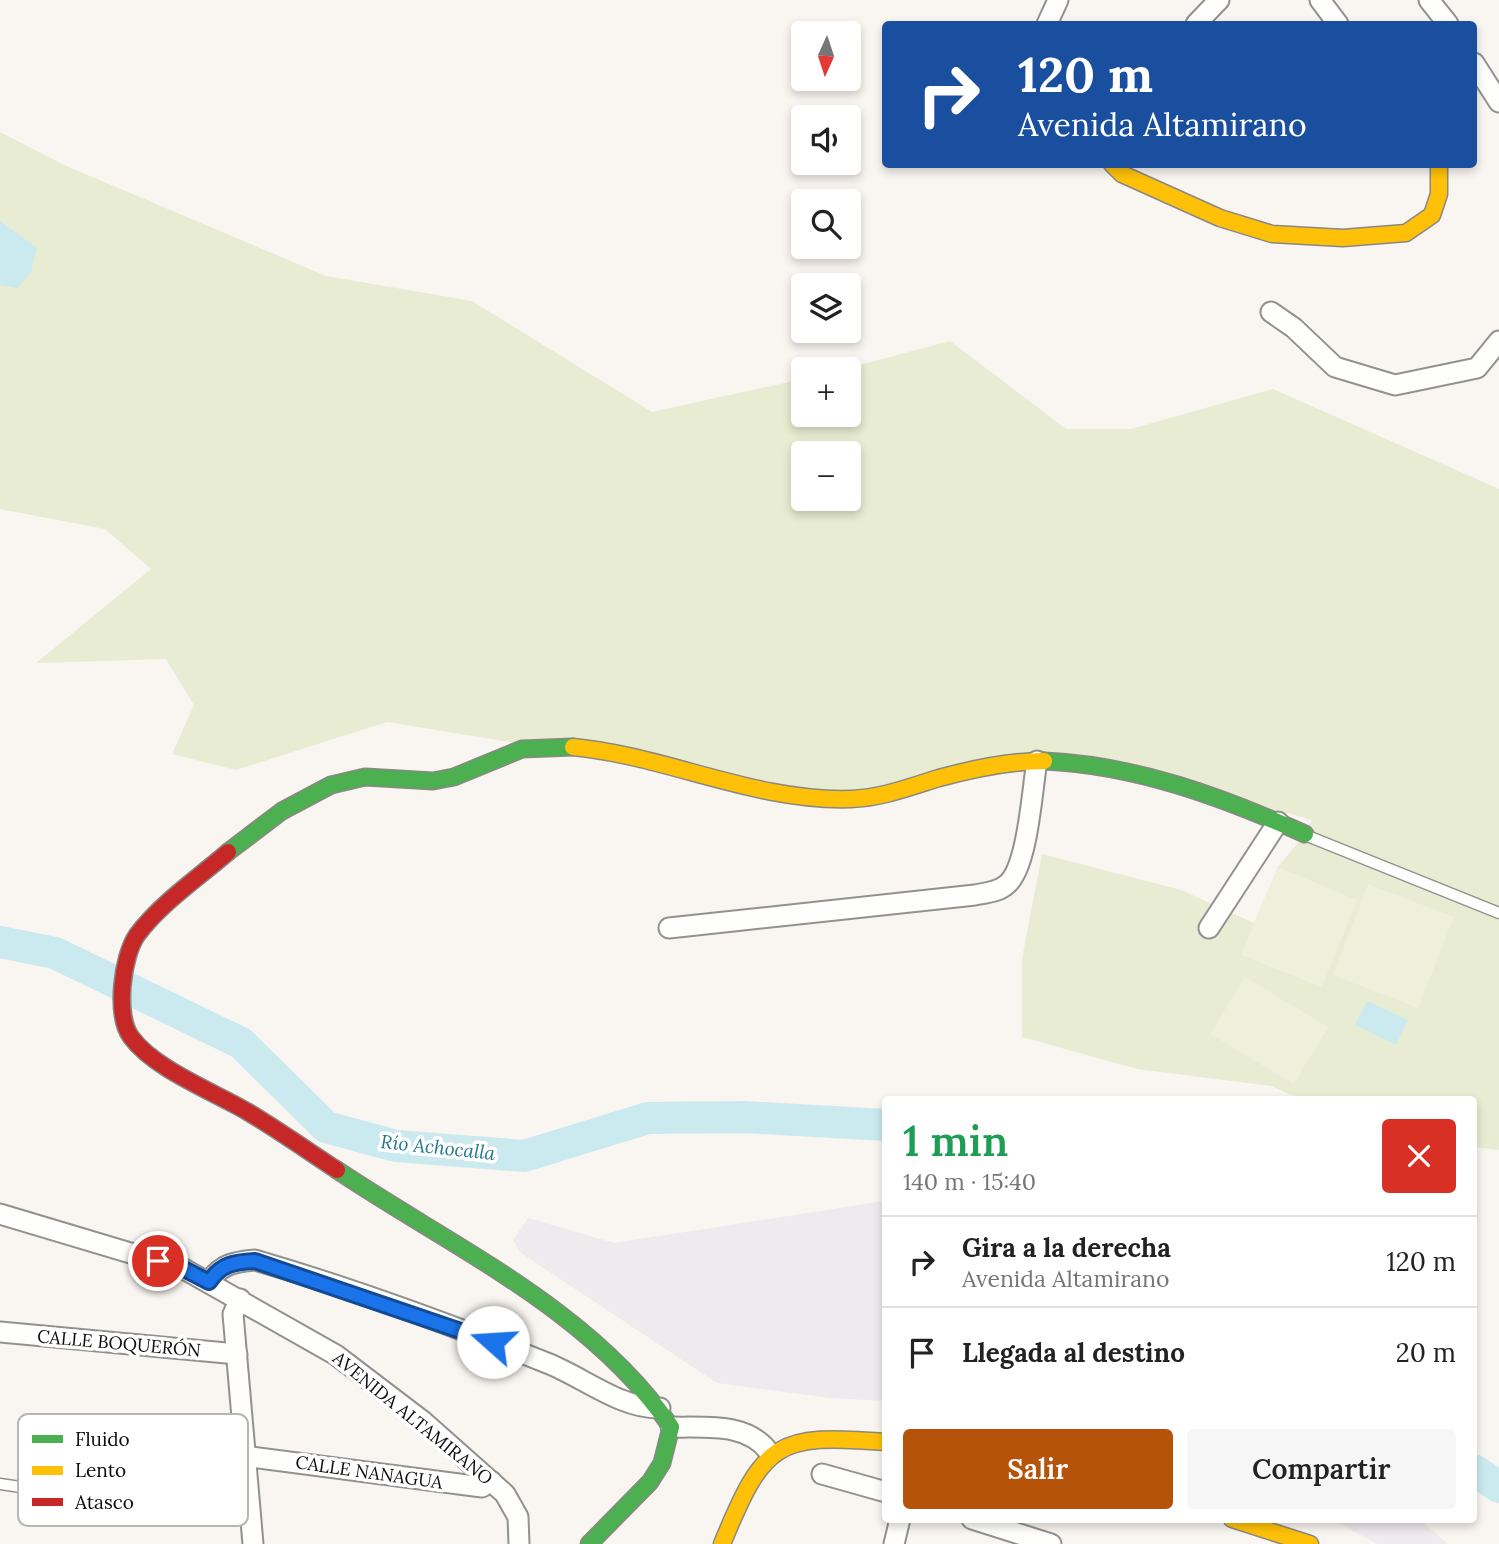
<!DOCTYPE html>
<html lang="es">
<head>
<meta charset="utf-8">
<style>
	body { margin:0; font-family:Lora,serif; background:#f6f6f6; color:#222; height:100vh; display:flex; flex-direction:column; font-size:26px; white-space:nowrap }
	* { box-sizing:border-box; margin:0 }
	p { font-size:23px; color:#767676 }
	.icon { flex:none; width:38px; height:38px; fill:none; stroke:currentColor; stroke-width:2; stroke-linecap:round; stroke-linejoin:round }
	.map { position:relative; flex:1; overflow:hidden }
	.side { position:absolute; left:882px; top:1096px; width:595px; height:427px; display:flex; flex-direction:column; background:#fff; border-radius:7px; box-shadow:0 4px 10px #0003 }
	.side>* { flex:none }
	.banner { position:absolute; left:882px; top:21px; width:595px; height:147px; border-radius:7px; box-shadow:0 4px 10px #0003; background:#1a4fa0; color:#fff; overflow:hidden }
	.needle { width:46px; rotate:183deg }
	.tools { position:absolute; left:791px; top:21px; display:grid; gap:14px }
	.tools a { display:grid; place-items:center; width:70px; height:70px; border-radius:7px; background:#fff; box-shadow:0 4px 10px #0003; font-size:35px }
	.pin { position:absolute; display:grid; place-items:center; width:60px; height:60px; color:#fff; margin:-30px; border:4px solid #fff; border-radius:50%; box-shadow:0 2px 7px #0007 }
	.me { position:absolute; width:77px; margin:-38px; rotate:289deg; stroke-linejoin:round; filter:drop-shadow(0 0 5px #0008) }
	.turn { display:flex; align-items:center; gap:24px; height:147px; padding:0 21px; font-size:32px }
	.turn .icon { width:91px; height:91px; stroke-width:2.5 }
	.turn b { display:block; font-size:49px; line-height:60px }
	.round { display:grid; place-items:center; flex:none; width:74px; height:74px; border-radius:7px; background:#f6f6f6 }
	.overview { display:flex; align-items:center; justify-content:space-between; height:119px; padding:0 21px }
	h1 { font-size:42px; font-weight:600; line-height:52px; color:#1e9e55 }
	.primary-button { display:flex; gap:14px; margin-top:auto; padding:14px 21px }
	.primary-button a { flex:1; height:80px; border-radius:7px; background:#b45309; color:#fff; font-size:28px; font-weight:600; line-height:80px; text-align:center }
	.primary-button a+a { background:#f6f6f6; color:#222 }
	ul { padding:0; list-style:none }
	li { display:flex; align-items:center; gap:21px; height:91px; padding:0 21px; border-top:2px solid #e0e0e0 }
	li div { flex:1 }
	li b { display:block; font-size:26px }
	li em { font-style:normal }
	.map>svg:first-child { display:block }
</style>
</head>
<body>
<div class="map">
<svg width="1499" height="1544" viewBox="0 0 1499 1544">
	<rect width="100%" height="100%" fill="#f9f5f0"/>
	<g fill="#efeaed">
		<polygon points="885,1201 885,1401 831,1398 717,1383 521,1253 513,1240 528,1218 614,1243"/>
		<polygon points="1330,1519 1419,1519 1448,1544 1378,1544"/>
	</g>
	<path fill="#e7ecd2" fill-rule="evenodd" d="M0,132l64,33 262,111 146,25 180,111 151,-33v36h46v-46h-4l105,-28 116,88h65l142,-40 226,100v661l-25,-3v-48h-173l-30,-13 -134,-17 -115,-32v-78l20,-105 139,36 73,33 24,-56 27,-33 7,-14 -152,-43 -116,-11 -179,34 -478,-78 -151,48 -64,-16 22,-49 -28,-46 -130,4 115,-94 -46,-40 -105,-20zM803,453h46v46h-46z"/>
	<g fill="#eff0db">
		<polygon points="1278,867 1357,900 1322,987 1241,955"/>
		<polygon points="1368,884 1454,917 1418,1008 1333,975"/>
		<polygon points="1245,977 1328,1027 1294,1084 1210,1034"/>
	</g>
	<g fill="#caeaef">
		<polygon points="0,221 37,248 31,272 17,288 0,285"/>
		<polygon points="1367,1001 1408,1020 1396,1045 1355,1025"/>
	</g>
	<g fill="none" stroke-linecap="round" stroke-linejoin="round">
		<g stroke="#caeaef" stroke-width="32">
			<polyline points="0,942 55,953 241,1043 326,1127 396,1146 524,1156 648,1118 743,1117 886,1125"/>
			<polyline points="1474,1470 1499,1487"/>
		</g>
		<defs>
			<g id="lane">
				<polyline points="1305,835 1499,913"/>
				<polyline points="0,1484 108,1500"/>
			</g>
			<g id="street">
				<polyline points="1320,0 1338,24"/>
				<polyline points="1429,0 1448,24"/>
				<polyline points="1047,24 1058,0"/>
				<polyline points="1196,24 1219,0"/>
				<polyline points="1474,63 1499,102"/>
				<polyline points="1271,312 1294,328 1335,367 1395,385 1477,368 1499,341"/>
				<path d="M669,928l306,-33c10,-2 23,-3 31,-10 22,-16 26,-96 31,-124"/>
				<polyline points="1209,928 1278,822"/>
				<polyline points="0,1214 184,1269 336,1355 424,1422 505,1494 518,1517 519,1544"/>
				<path d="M209,1282c12,-18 25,-20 46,-22 99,29 197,65 292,103 36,14 74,46 113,45"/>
				<polyline points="240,1299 233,1314 253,1544"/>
				<polyline points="0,1332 237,1354"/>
				<path d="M671,1427c34,1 76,-5 98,25"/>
				<polyline points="244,1456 482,1487 491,1481"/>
				<polyline points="822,1474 886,1492"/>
				<polyline points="972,1519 1051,1544"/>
				<polyline points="894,1544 900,1519"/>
			</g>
			<g id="fast">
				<path d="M1044,761c92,4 178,36 261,73"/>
				<polyline points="228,852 282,811 331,785 365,777 433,781 454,777 522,749 573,747"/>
				<path d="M337,1170c115,77 254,140 334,257l-9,36 -12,19 -61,62"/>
			</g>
			<g id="slow">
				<polyline points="1112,164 1122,174 1220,218 1272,234 1343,238 1406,233 1432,215 1439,194 1439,164"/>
				<path d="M573,747c94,9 182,55 278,52 30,-1 59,-12 88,-21 33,-9 71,-17 105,-17"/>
				<polyline points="1232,1519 1310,1544"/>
				<path d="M722,1544c42,-102 54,-111 164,-102"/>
			</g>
			<path id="jam" d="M228,852c-30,26 -67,51 -91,83 -15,22 -22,80 -6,102 23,32 83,55 117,75 30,18 60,39 89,58"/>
		</defs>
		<use href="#lane" stroke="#93918f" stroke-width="13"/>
		<use href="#street" stroke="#93918f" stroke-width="23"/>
		<use href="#fast" stroke="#898885" stroke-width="19"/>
		<use href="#slow" stroke="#898885" stroke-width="19"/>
		<use href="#jam" stroke="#898885" stroke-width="19"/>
		<use href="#lane" stroke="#fefefd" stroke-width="10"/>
		<use href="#street" stroke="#fefefd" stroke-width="19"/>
		<use href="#fast" stroke="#4caf50" stroke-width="16"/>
		<use href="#slow" stroke="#ffc107" stroke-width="16"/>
		<use href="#jam" stroke="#c62828" stroke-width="16"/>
	</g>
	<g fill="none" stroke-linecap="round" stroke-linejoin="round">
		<defs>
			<path id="route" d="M158,1261l26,8 25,13c12,-18 25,-20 46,-21l238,81"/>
		</defs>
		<use href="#route" stroke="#114b97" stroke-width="18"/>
		<use href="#route" stroke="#1a73e8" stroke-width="12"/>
	</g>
	<g text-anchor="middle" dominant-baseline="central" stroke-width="7" stroke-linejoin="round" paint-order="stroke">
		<g font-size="18" fill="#0c0c0c" stroke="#fff">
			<text transform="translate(119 1343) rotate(5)">CALLE BOQUERÓN</text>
			<text transform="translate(413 1418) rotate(39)">AVENIDA ALTAMIRANO</text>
			<text transform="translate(369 1472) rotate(8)">CALLE NANAGUA</text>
		</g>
		<g font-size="19" font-style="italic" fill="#227690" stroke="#fff">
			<text transform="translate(438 1147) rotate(6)">Río Achocalla</text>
		</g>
	</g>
	<rect x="18" y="1414" width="230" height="112" rx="10" fill="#fff" stroke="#b6b6b6" stroke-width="2"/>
	<rect x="32" y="1435" width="31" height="8" fill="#4caf50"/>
	<rect x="32" y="1466" width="31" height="9" fill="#ffc107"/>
	<rect x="32" y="1498" width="31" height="8" fill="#c62828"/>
	<g font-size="19" fill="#0c0c0c">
		<text x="75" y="1446">Fluido</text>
		<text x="75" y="1477">Lento</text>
		<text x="75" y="1509">Atasco</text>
	</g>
</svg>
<div class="tools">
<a><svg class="needle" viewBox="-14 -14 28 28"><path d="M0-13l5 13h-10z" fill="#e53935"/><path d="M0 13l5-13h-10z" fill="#767676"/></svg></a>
<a><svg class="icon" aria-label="sound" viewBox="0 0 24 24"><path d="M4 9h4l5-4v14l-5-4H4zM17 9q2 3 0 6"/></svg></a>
<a><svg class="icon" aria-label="search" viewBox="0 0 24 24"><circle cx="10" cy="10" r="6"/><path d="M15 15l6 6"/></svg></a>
<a><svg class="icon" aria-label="layers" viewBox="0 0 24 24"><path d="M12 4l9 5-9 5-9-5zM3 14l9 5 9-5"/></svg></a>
<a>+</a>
<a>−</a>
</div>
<div class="pin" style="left:158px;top:1261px;background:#d93025"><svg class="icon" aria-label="arrive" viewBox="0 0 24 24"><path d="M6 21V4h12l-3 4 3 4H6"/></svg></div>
<svg class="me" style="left:493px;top:1342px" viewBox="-20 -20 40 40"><circle r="19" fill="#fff"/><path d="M0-13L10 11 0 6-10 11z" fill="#1a73e8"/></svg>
<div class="banner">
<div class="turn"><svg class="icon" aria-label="right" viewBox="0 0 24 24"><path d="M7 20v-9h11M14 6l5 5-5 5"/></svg><div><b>120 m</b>Avenida Altamirano</div></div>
</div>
<section class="side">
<div class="overview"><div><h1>1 min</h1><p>140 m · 15:40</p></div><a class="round" style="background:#d93025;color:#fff"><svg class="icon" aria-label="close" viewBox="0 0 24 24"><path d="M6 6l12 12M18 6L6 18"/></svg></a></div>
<ul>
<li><svg class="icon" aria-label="right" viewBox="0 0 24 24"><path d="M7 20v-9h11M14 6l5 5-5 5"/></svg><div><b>Gira a la derecha</b><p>Avenida Altamirano</p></div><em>120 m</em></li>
<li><svg class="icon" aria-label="arrive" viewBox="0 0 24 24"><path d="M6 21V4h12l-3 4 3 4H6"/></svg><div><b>Llegada al destino</b></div><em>20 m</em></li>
</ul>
<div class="primary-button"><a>Salir</a><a>Compartir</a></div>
</section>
</div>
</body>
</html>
